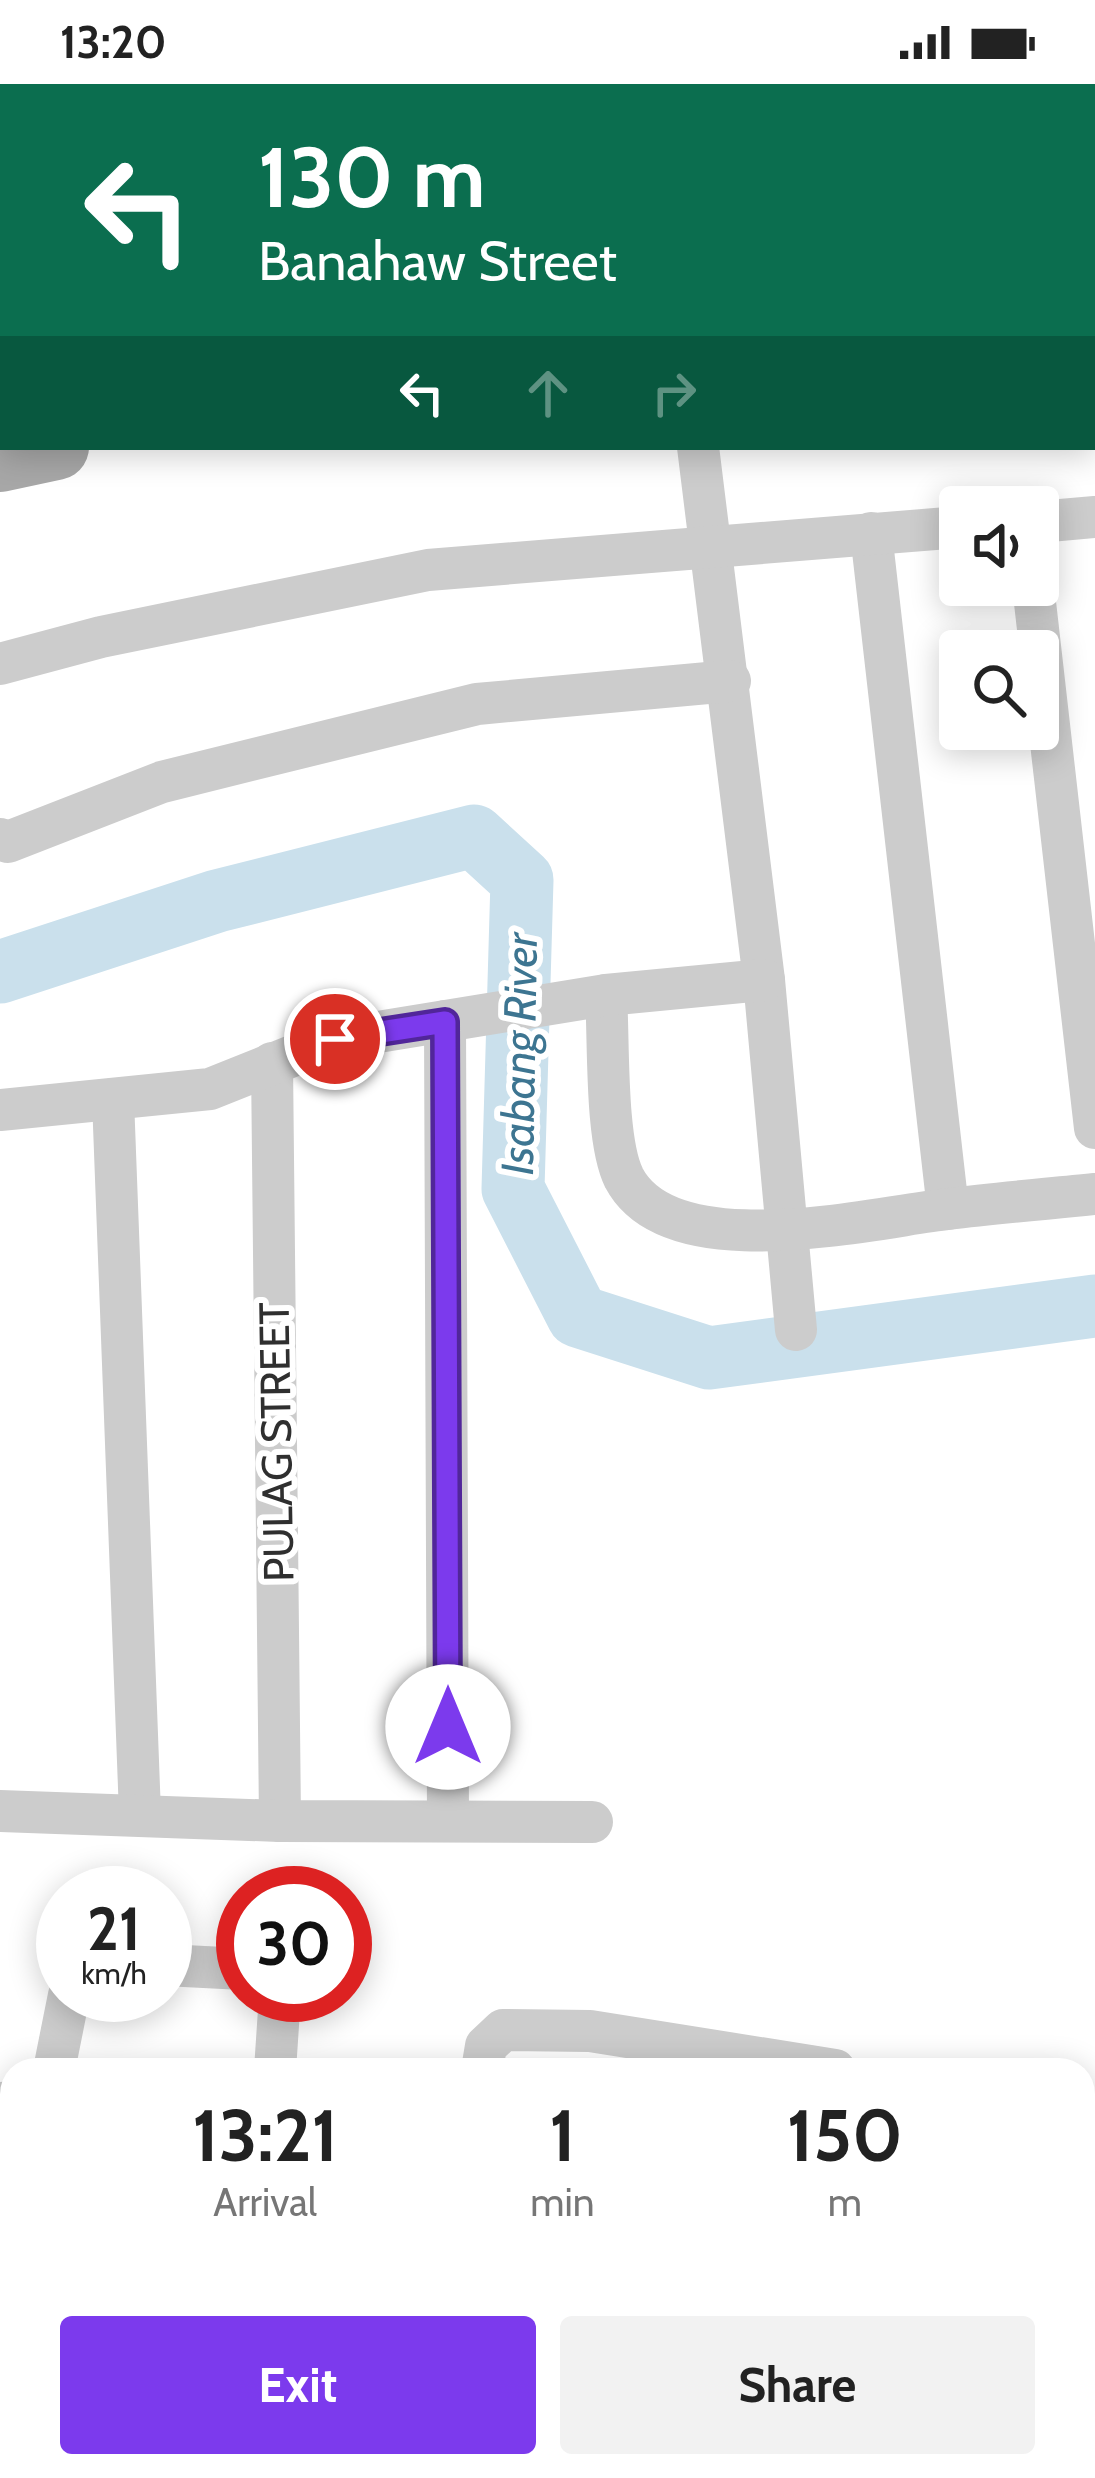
<!DOCTYPE html>
<html lang="en">
<head>
<meta charset="utf-8">
<style>
	body { margin:0; font-family:Cabin,sans-serif; background:#f2f2f2; color:#222; height:100vh; display:flex; flex-direction:column; font-size:45px; white-space:nowrap }
	* { box-sizing:border-box; margin:0 }
	p { font-size:39px; color:#767676 }
	.icon { flex:none; width:66px; height:66px; fill:none; stroke:currentColor; stroke-width:2; stroke-linecap:round; stroke-linejoin:round }
	.map { position:relative; flex:1; overflow:hidden }
	.details { position:absolute; left:0px; top:1974px; width:1095px; height:420px; display:flex; flex-direction:column; background:#fff; border-radius:36px 36px 0 0; box-shadow:0 6px 30px #0003 }
	.details>* { flex:none }
	.hud { position:absolute; left:0px; top:0px; width:1095px; height:366px; box-shadow:0 6px 30px #0003; background:#0b6e4f; color:#fff; overflow:hidden }
	.buttons { position:absolute; left:939px; top:402px; display:grid; gap:24px }
	.buttons a { display:grid; place-items:center; width:120px; height:120px; border-radius:12px; background:#fff; box-shadow:0 6px 30px #0003; font-size:60px }
	.speed { position:absolute; left:36px; top:1782px; display:flex; gap:24px; font-size:60px; font-weight:700; text-align:center }
	.speed>* { display:grid; place-content:center; width:156px; height:156px; border-radius:50%; background:#fff; box-shadow:0 6px 30px #0003; line-height:1 }
	.speed small { font-size:30px; font-weight:400 }
	.speed .limit { border:18px solid #d22; background:#fff; color:#111 }
	.pin { position:absolute; display:grid; place-items:center; width:102px; height:102px; color:#fff; margin:-51px; border:6px solid #fff; border-radius:50%; box-shadow:0 3px 12px #0007 }
	.me { position:absolute; width:132px; margin:-66px; rotate:0deg; stroke-linejoin:round; filter:drop-shadow(0 0 9px #0008) }
	.turn { display:flex; align-items:center; gap:42px; height:252px; padding:0 60px; font-size:54px }
	.turn .icon { width:156px; height:156px; stroke-width:2.5 }
	.turn b { display:block; font-size:84px; line-height:102px }
	.lanes { display:flex; align-items:center; height:114px; padding:0 60px; background:#0003; justify-content:center; gap:60px; direction:ltr }
	.lanes .off { opacity:.35 }
	.eta { display:flex; justify-content:space-evenly; align-items:center; height:204px; text-align:center }
	.eta b { font-size:72px; font-weight:700; line-height:84px }
	.action { display:flex; gap:24px; margin-top:auto; padding:24px 60px }
	.action a { flex:1; height:138px; border-radius:12px; background:#7c3aed; color:#fff; font-size:48px; font-weight:700; line-height:138px; text-align:center }
	.action a+a { background:#f2f2f2; color:#222 }
	.status { display:flex; justify-content:space-between; align-items:center; height:84px; padding:0 60px; background:#fff; direction:ltr }
	.status svg { height:33px; fill:currentColor }
	.map>svg:first-child { display:block }
</style>
</head>
<body>
<div class="status"><b>13:20</b><svg viewBox="0 0 49 12"><path d="M0 12V9h3v3zM5 12V6h3v6zM10 12V3h3v9zM15 12V0h3v12zM26 1h20v11H26zM47 4h2v5h-2z"/></svg></div>
<div class="map">
<svg width="1095" height="2394" viewBox="0 0 1095 2394">
	<rect width="100%" height="100%" fill="#fff"/>
	<g fill="none" stroke-linecap="round" stroke-linejoin="round">
		<polyline stroke="#cae0ec" stroke-width="63" points="0,888 217,817 474,752 522,796 513,1105 578,1232 709,1274 1095,1222"/>
		<polyline stroke="#ccc" stroke-width="21" points="184,0 184,3"/>
		<g stroke="#ccc" stroke-width="42">
			<polyline points="698,363 764,896 796,1246"/>
			<polyline points="1038,438 1095,433"/>
			<polyline points="871,449 948,1125"/>
			<polyline points="1033,501 1095,1044"/>
			<polyline points="0,580 101,553 428,486 960,443"/>
			<polyline points="0,755 8,758 162,698 477,620 730,597"/>
			<path d="M606,911c3,45 -1,145 18,183 47,89 246,40 324,31 49,-6 98,-10 147,-15"/>
			<polyline points="445,937 448,1737"/>
			<polyline points="272,979 280,1737"/>
			<polyline points="113,1015 140,1730"/>
			<polyline points="0,1026 210,1005 335,955 606,911 764,896"/>
			<polyline points="0,1727 280,1737 592,1738"/>
			<polyline points="165,1881 243,1885"/>
			<polyline points="54,1986 69,1911"/>
			<polyline points="275,1986 280,1911"/>
			<polyline points="482,1986 486,1962 503,1946 590,1947 835,1986"/>
			<polyline points="0,2019 12,2018"/>
			<polyline points="1083,2059 1095,2056"/>
			<polyline points="1083,2146 1095,2148"/>
			<polyline points="0,2280 12,2282"/>
			<polyline points="1083,2286 1095,2295"/>
			<polyline points="1083,2379 1095,2362"/>
			<polyline points="260,2382 277,2394"/>
			<polyline points="539,2394 550,2382"/>
		</g>
		<g stroke="#a7a7a7" stroke-width="66">
			<polyline points="1092,237 1095,237"/>
			<polyline points="0,375 56,363"/>
		</g>
	</g>
	<g fill="none" stroke-linecap="round" stroke-linejoin="round">
		<defs>
			<polyline id="route" points="335,955 445,938 448,1643"/>
		</defs>
		<use href="#route" stroke="#51269a" stroke-width="30"/>
		<use href="#route" stroke="#7c3aed" stroke-width="21"/>
	</g>
	<g text-anchor="middle" dominant-baseline="central" stroke-width="12" stroke-linejoin="round" paint-order="stroke">
		<g font-size="42" fill="#2f2f2f" stroke="#fff">
			<text transform="translate(276 1358) rotate(-91)">PULAG STREET</text>
		</g>
		<g font-size="45" font-style="italic" fill="#3d7591" stroke="#fff">
			<text transform="translate(519 970) rotate(-89)">Isabang River</text>
		</g>
	</g>
</svg>
<div class="buttons">
<a><svg class="icon" aria-label="sound" viewBox="0 0 24 24"><path d="M4 9h4l5-4v14l-5-4H4zM17 9q2 3 0 6"/></svg></a>
<a><svg class="icon" aria-label="search" viewBox="0 0 24 24"><circle cx="10" cy="10" r="6"/><path d="M15 15l6 6"/></svg></a>
</div>
<div class="speed"><div>21<small>km/h</small></div><div class="limit">30</div></div>
<div class="pin" style="left:335px;top:955px;background:#d93025"><svg class="icon" aria-label="arrive" viewBox="0 0 24 24"><path d="M6 21V4h12l-3 4 3 4H6"/></svg></div>
<svg class="me" style="left:448px;top:1643px" viewBox="-20 -20 40 40"><circle r="19" fill="#fff"/><path d="M0-13L10 11 0 6-10 11z" fill="#7c3aed"/></svg>
<div class="hud">
<div class="turn"><svg class="icon" aria-label="left" viewBox="0 0 24 24"><path d="M17 20v-9H6M10 6l-5 5 5 5"/></svg><div><b>130 m</b>Banahaw Street</div></div>
<div class="lanes"><svg class="icon" aria-label="left" viewBox="0 0 24 24"><path d="M17 20v-9H6M10 6l-5 5 5 5"/></svg><svg class="icon off" aria-label="ahead" viewBox="0 0 24 24"><path d="M12 20V5M6 11l6-6 6 6"/></svg><svg class="icon off" aria-label="right" viewBox="0 0 24 24"><path d="M7 20v-9h11M14 6l5 5-5 5"/></svg></div>
</div>
<section class="details">
<div class="eta">
<div><b>13:21</b><p>Arrival</p></div>
<div><b>1</b><p>min</p></div>
<div><b>150</b><p>m</p></div>
</div>
<div class="action"><a>Exit</a><a>Share</a></div>
</section>
</div>
</body>
</html>
